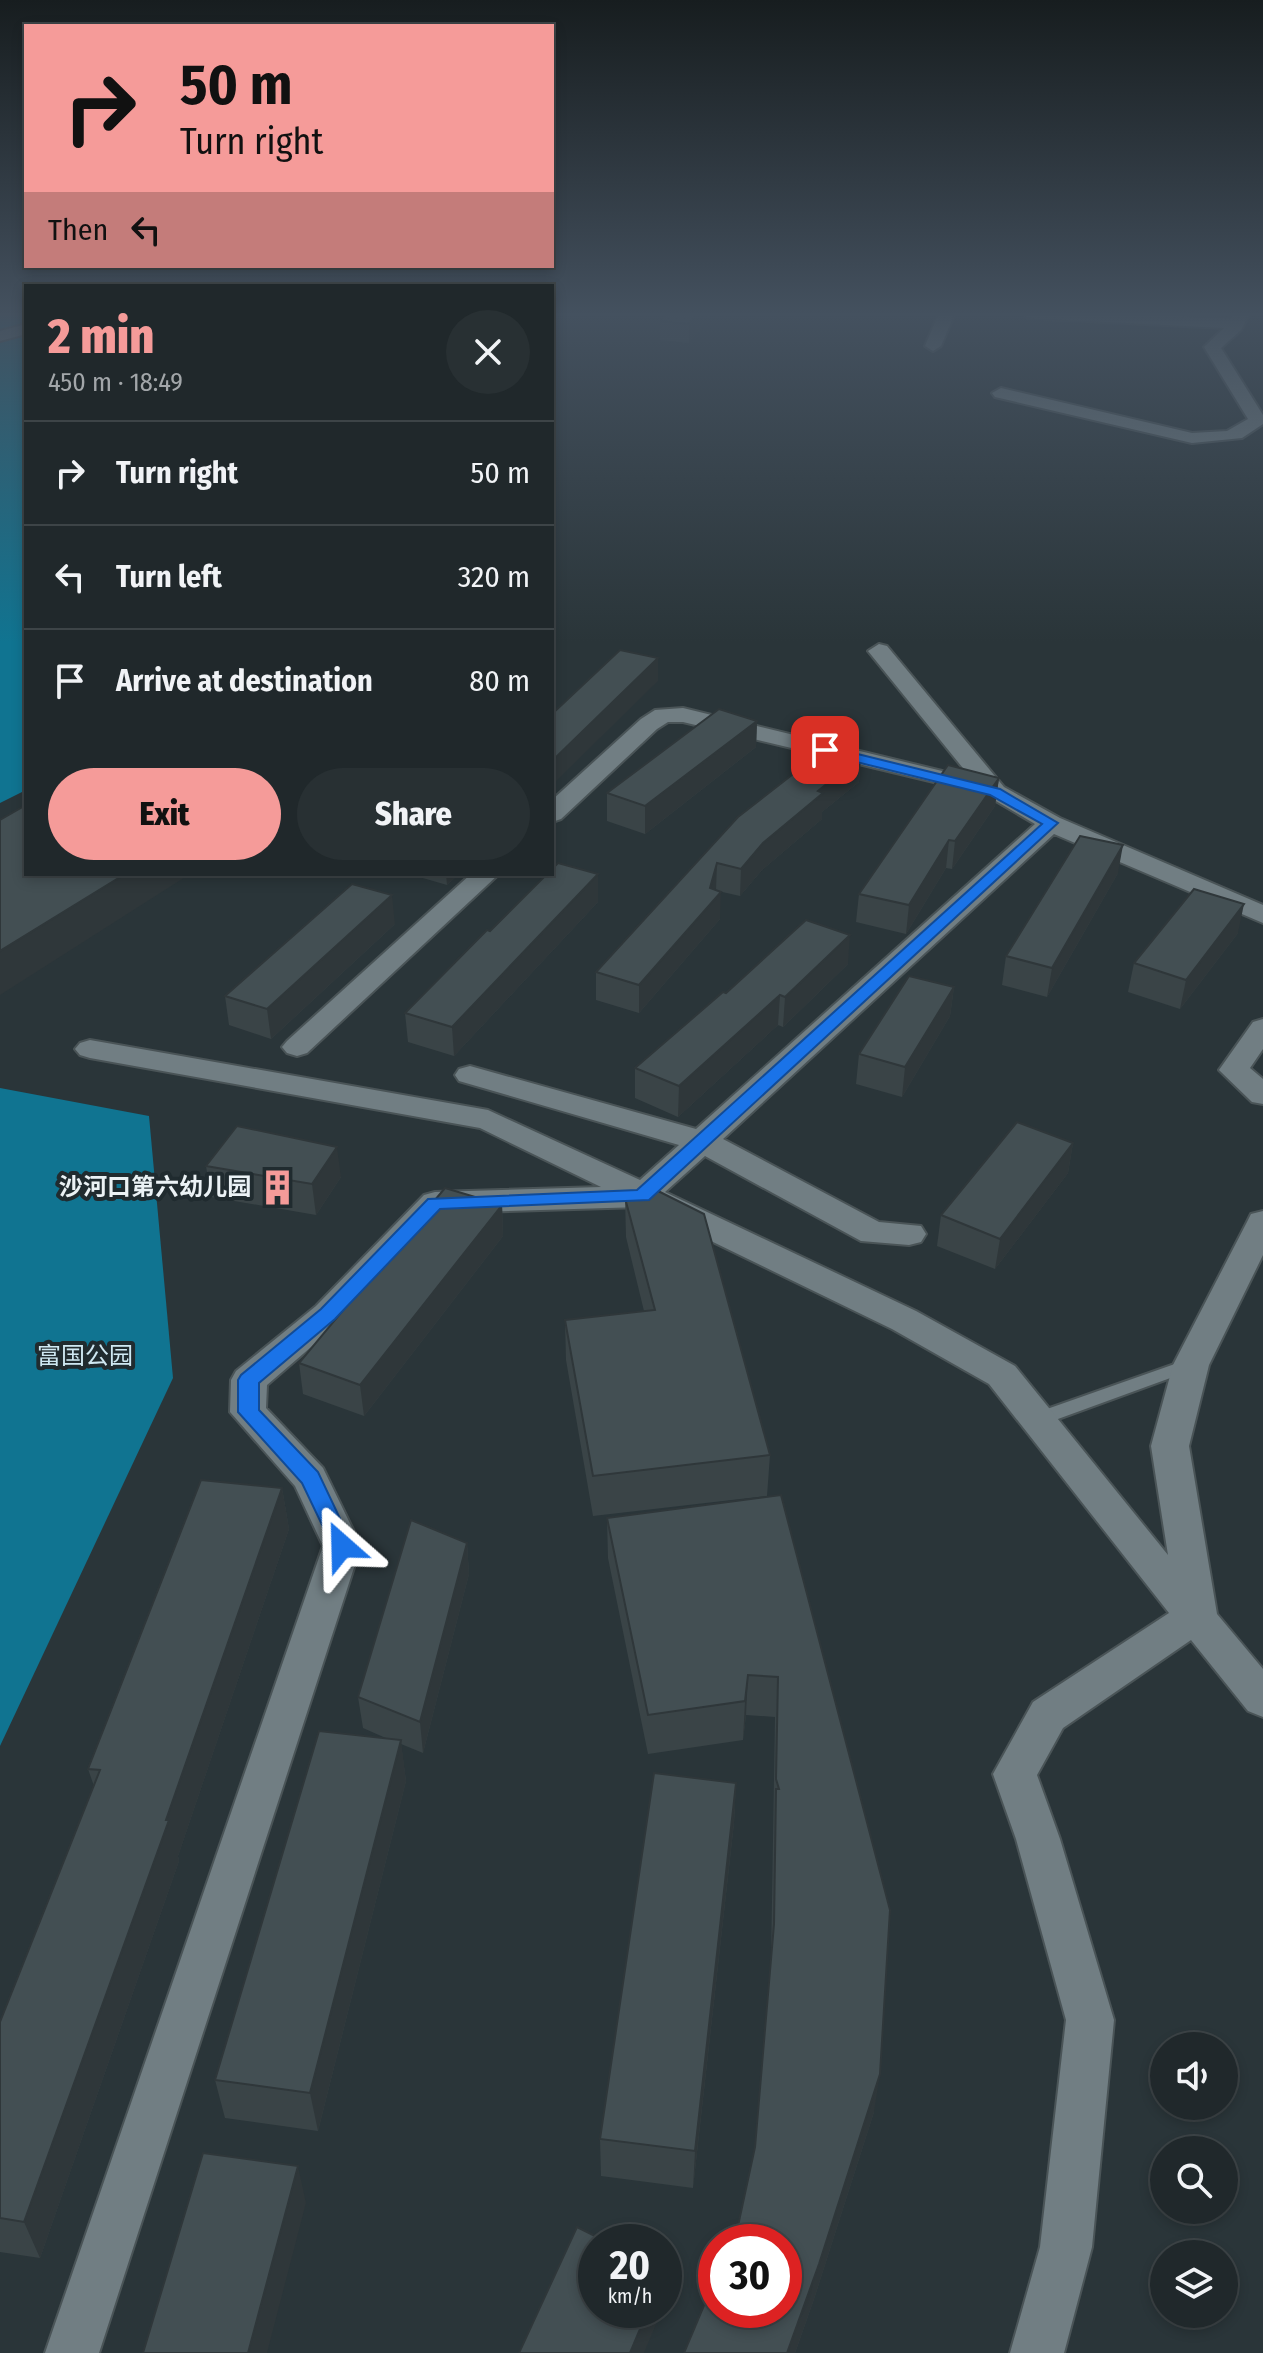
<!DOCTYPE html>
<html lang="en">
<head>
<meta charset="utf-8">
<style>
	body { margin:0; font-family:"Fira Sans Condensed","Noto Sans SC",sans-serif; background:#283033; color:#f1f3f6; height:100vh; display:flex; flex-direction:column; font-size:30px; white-space:nowrap }
	* { box-sizing:border-box; margin:0 }
	p { font-size:26px; color:#a2a6a9 }
	.icon { flex:none; width:44px; height:44px; fill:none; stroke:currentColor; stroke-width:2; stroke-linecap:round; stroke-linejoin:round }
	.map { position:relative; flex:1; overflow:hidden }
	.side { position:absolute; left:24px; top:284px; width:530px; height:592px; display:flex; flex-direction:column; background:#20282b; border-radius:0px; box-shadow:0 4px 12px #0003,0 0 0 2px #3d4447 }
	.side>* { flex:none }
	.top-card { position:absolute; left:24px; top:24px; width:530px; height:244px; border-radius:0px; box-shadow:0 4px 12px #0003,0 0 0 2px #3d4447; background:#f59b99; color:#111; overflow:hidden }
	.controls { position:absolute; left:1150px; top:2032px; display:grid; gap:16px }
	.controls a { display:grid; place-items:center; width:88px; height:88px; border-radius:50%; background:#20282b; box-shadow:0 4px 12px #0003,0 0 0 2px #3d4447; font-size:40px }
	.speed { position:absolute; left:578px; top:2224px; display:flex; gap:16px; font-size:40px; font-weight:700; text-align:center }
	.speed>* { display:grid; place-content:center; width:104px; height:104px; border-radius:50%; background:#20282b; box-shadow:0 4px 12px #0003,0 0 0 2px #3d4447; line-height:1 }
	.speed small { font-size:20px; font-weight:400 }
	.speed .limit { border:12px solid #d22; background:#fff; color:#111 }
	.pin { position:absolute; display:grid; place-items:center; width:68px; height:68px; color:#fff; margin:-34px; border-radius:16px; box-shadow:0 4px 12px #0006 }
	.me { position:absolute; width:88px; margin:-44px; rotate:335deg; stroke-linejoin:round; filter:drop-shadow(0 0 6px #0008) }
	.turn { display:flex; align-items:center; gap:28px; height:168px; padding:0 24px; font-size:36px }
	.turn .icon { width:104px; height:104px; stroke-width:2.5 }
	.turn b { display:block; font-size:56px; line-height:68px }
	.then { display:flex; align-items:center; height:76px; padding:0 24px; background:#0003; gap:16px; font-size:30px }
	.round { display:grid; place-items:center; flex:none; width:84px; height:84px; border-radius:42px; background:#283033 }
	.headline { display:flex; align-items:center; justify-content:space-between; height:136px; padding:0 24px }
	h1 { font-size:48px; font-weight:800; line-height:60px; color:#f59b99 }
	.primary-button { display:flex; gap:16px; margin-top:auto; padding:16px 24px }
	.primary-button a { flex:1; height:92px; border-radius:48px; background:#f59b99; color:#111; font-size:32px; font-weight:800; line-height:92px; text-align:center }
	.primary-button a+a { background:#283033; color:#f1f3f6 }
	ul { padding:0; list-style:none }
	li { display:flex; align-items:center; gap:24px; height:104px; padding:0 24px; border-top:2px solid #3d4447 }
	li div { flex:1 }
	li b { display:block; font-size:30px }
	li em { font-style:normal }
	.map>svg:first-child { display:block }
</style>
</head>
<body>
<div class="map">
<svg width="1263" height="2353" viewBox="0 0 1263 2353">
	<rect width="100%" height="100%" fill="#2a3539"/>
	<g fill="#107491">
		<polygon points="0,313 26,313 26,790 0,803"/>
		<polygon points="0,1088 149,1116 173,1378 0,1746"/>
	</g>
	<g fill="none" stroke-linecap="round" stroke-linejoin="round">
		<defs>
			<polygon id="lane" points="1189,1359 1195,1361 1198,1365 1195,1369 1036,1427 1030,1425 1027,1420 1030,1415"/>
			<g id="street">
				<polygon points="939,313 955,313 941,346 933,351 925,346"/>
				<polygon points="1021,313 1118,313 1231,319 1234,313 1250,313 1241,330 1221,348 1263,415 1263,424 1242,438 1192,443 995,397 992,393 1001,388 1192,433 1227,431 1248,419 1204,347 1224,328 1029,318"/>
				<polygon points="26,324 26,334 0,341 0,331"/>
				<polygon points="879,644 887,646 1004,787 1060,818 1263,905 1263,923 1054,834 723,1139 879,1222 921,1226 926,1234 921,1242 909,1245 861,1241 705,1156 665,1192 916,1311 1015,1366 1168,1555 1151,1446 1173,1365 1247,1222 1251,1214 1263,1211 1263,1255 1209,1365 1189,1446 1217,1614 1263,1669 1263,1717 1248,1711 1191,1640 1063,1728 1037,1775 1060,1839 1114,2020 1092,2247 1064,2353 1010,2353 1040,2247 1066,2020 1016,1839 993,1774 1033,1702 1169,1613 989,1384 892,1329 641,1207 444,1213 340,1322 267,1385 266,1408 323,1468 361,1546 99,2353 45,2353 323,1546 295,1486 230,1412 231,1380 236,1371 316,1306 424,1195 435,1192 601,1187 480,1128 90,1058 80,1055 75,1049 80,1043 90,1040 488,1110 640,1180 679,1145 459,1081 455,1075 459,1069 470,1066 696,1129 1035,824 984,794 683,722 668,722 657,729 561,819 552,822 552,800 641,719 655,710 683,708 971,778 868,651"/>
				<polygon points="471,874 499,874 307,1053 297,1056 287,1053 282,1047 287,1041"/>
				<polygon points="1263,1019 1263,1049 1250,1068 1263,1079 1263,1104 1252,1102 1219,1070 1253,1022"/>
			</g>
		</defs>
		<use href="#lane" stroke="#4a5457" stroke-width="4"/>
		<use href="#street" stroke="#4a5457" stroke-width="4"/>
		<use href="#lane" fill="#717e83" fill-rule="evenodd"/>
		<use href="#street" fill="#717e83" fill-rule="evenodd"/>
	</g>
	<g fill="#3a4447">
		<polygon points="712,313 689,343 660,340 660,321"/>
		<polygon points="757,721 756,747 645,834 607,821 607,793"/>
		<polygon points="861,756 859,782 822,812 822,819 762,870 740,896 718,891 720,919 639,1013 596,1000 596,972 738,817"/>
		<polygon points="999,778 995,806 952,869 946,868 906,934 856,922 859,894"/>
		<polygon points="1118,873 1047,997 1002,985 1006,956"/>
		<polygon points="409,874 459,874 447,885"/>
		<polygon points="598,902 454,1056 408,1042 405,1013 490,931"/>
		<polygon points="395,924 271,1039 229,1025 225,996"/>
		<polygon points="1238,933 1180,1009 1128,992 1134,963"/>
		<polygon points="848,964 783,1027 778,1025 678,1117 635,1098 635,1068 726,993"/>
		<polygon points="954,987 950,1016 902,1097 856,1084 859,1054"/>
		<polygon points="1073,1143 1068,1173 995,1269 937,1246 941,1215"/>
		<polygon points="206,1166 341,1177 316,1215 211,1197"/>
		<polygon points="625,1198 770,1455 767,1496 593,1516 566,1360 565,1320 644,1311 626,1237"/>
		<polygon points="502,1205 503,1236 364,1416 303,1394 299,1363"/>
		<polygon points="282,1488 289,1529 178,1856 179,1861 40,2258 0,2252 0,2022 94,1786 88,1769"/>
		<polygon points="781,1495 874,2112 814,2299 795,2353 684,2353 738,2226 755,2147 771,1961 775,1717 746,1715 743,1740 648,1754 608,1558 607,1518"/>
		<polygon points="467,1543 469,1574 423,1753 401,1744 406,1781 318,2131 225,2118 215,2080 388,1739 363,1728 358,1697"/>
		<polygon points="736,1783 734,1823 693,2188 601,2176 600,2139"/>
	</g>
	<g fill="#2f373a">
		<polygon points="698,313 712,313 689,343 689,324"/>
		<polygon points="658,658 658,681 552,785 552,761"/>
		<polygon points="757,721 756,747 645,834 645,806"/>
		<polygon points="861,756 859,782 822,812 822,819 762,870 740,896 741,869 763,843 818,791"/>
		<polygon points="999,778 995,806 952,869 955,841"/>
		<polygon points="949,840 946,868 906,934 909,905"/>
		<polygon points="1123,845 1118,873 1047,997 1052,968"/>
		<polygon points="717,863 716,890 721,892 720,919 639,1013 639,985 710,888"/>
		<polygon points="125,874 190,874 0,995 0,951"/>
		<polygon points="446,874 459,874 447,885"/>
		<polygon points="598,874 598,902 454,1056 452,1027"/>
		<polygon points="392,895 395,924 271,1039 267,1009"/>
		<polygon points="1244,904 1238,933 1180,1009 1186,980"/>
		<polygon points="850,935 848,964 783,1027 785,997"/>
		<polygon points="954,987 950,1016 902,1097 905,1067"/>
		<polygon points="780,995 778,1025 678,1117 679,1086"/>
		<polygon points="1073,1143 1068,1173 995,1269 1000,1239"/>
		<polygon points="337,1147 341,1177 316,1215 312,1184"/>
		<polygon points="502,1205 503,1236 364,1416 360,1385"/>
		<polygon points="282,1488 289,1529 178,1856 179,1861 40,2258 24,2222 166,1820"/>
		<polygon points="467,1543 469,1574 423,1753 420,1722"/>
		<polygon points="748,1675 746,1715 743,1740 745,1701"/>
		<polygon points="401,1740 406,1781 318,2131 310,2093"/>
		<polygon points="736,1783 734,1823 693,2188 695,2151"/>
		<polygon points="880,2074 874,2112 814,2299 795,2353 787,2353"/>
		<polygon points="298,2166 306,2203 267,2353 248,2353"/>
		<polygon points="665,2270 664,2306 664,2272"/>
		<polygon points="648,2310 662,2310 644,2353 630,2353"/>
	</g>
	<g fill="#434f53" stroke="#2f373a" stroke-width="2">
		<polygon points="667,313 698,313 689,324 660,321"/>
		<polygon points="620,650 658,658 552,761 552,714"/>
		<polygon points="719,709 757,721 645,806 607,793"/>
		<polygon points="829,746 861,756 818,791 823,793 763,843 741,869 717,863 710,888 721,892 639,985 596,972 738,817"/>
		<polygon points="948,765 999,778 955,841 949,840 909,905 859,894"/>
		<polygon points="26,805 26,874 125,874 0,951 0,820"/>
		<polygon points="1080,836 1123,845 1052,968 1006,956"/>
		<polygon points="558,863 598,874 452,1027 405,1013 487,930 490,931 547,874 552,874 552,869"/>
		<polygon points="352,884 392,895 267,1009 225,996"/>
		<polygon points="1194,889 1244,904 1186,980 1134,963"/>
		<polygon points="806,920 850,935 785,997 780,995 679,1086 635,1068 723,992 726,993"/>
		<polygon points="909,976 954,987 905,1067 859,1054"/>
		<polygon points="1017,1122 1073,1143 1000,1239 941,1215"/>
		<polygon points="237,1126 337,1147 312,1184 206,1166"/>
		<polygon points="445,1188 502,1205 360,1385 299,1363"/>
		<polygon points="658,1191 704,1214 770,1455 593,1476 565,1320 655,1310 625,1198"/>
		<polygon points="201,1480 282,1488 166,1820 169,1820 24,2222 0,2218 0,2022 100,1770 88,1769"/>
		<polygon points="781,1495 890,1910 880,2074 819,2264 787,2353 684,2353 716,2277 716,2310 784,2310 784,2242 731,2242 738,2226 755,2147 774,1924 776,1789 779,1789 776,1779 778,1677 748,1675 745,1701 648,1715 607,1518"/>
		<polygon points="411,1520 467,1543 420,1722 358,1697"/>
		<polygon points="319,1731 401,1740 310,2093 215,2080"/>
		<polygon points="654,1773 736,1783 695,2151 600,2139"/>
		<polygon points="203,2153 298,2166 248,2353 143,2353"/>
		<polygon points="577,2227 607,2242 596,2242 596,2310 648,2310 630,2353 519,2353"/>
	</g>
	<linearGradient id="sky" x2="0" y2="1"><stop stop-color="#171d1f"/><stop offset="0.49" stop-color="#44515f"/><stop offset="1" stop-color="#44515f" stop-opacity="0"/></linearGradient>
	<rect width="1263" height="642" fill="url(#sky)"/>
	<polygon fill="#1a73e8" stroke="#114b97" stroke-width="2" points="825,746 1000,789 1058,823 649,1200 440,1209 335,1319 259,1383 259,1410 318,1472 353,1546 350,1552 342,1555 335,1552 302,1483 238,1412 238,1380 241,1375 321,1309 428,1199 637,1190 1042,824 990,795 820,753 818,750"/>
	<defs>
		<symbol id="building-bare" viewBox="-9 -9 18 18"><path d="M-4-6H4V6H1V3H-1V6H-4ZM-2.5-4.3h1.7v1.8h-1.7ZM.8-4.3h1.7v1.8H.8ZM-2.5-1h1.7V.8h-1.7ZM.8-1h1.7V.8H.8Z" fill="#f59b99" stroke="#202b2f" stroke-width="2.5" paint-order="stroke"/></symbol>
	</defs>
	<g fill-rule="evenodd">
		<use href="#building-bare" x="252" y="1162" width="51" height="51"/>
	</g>
	<g text-anchor="middle" dominant-baseline="central" stroke-width="8" stroke-linejoin="round" paint-order="stroke">
		<g font-size="24" font-weight="bold" fill="#ebf2f5" stroke="#202b2f" text-anchor="end">
			<text x="251" y="1187">沙河口第六幼儿园</text>
		</g>
		<g font-size="24" fill="#cfe8f2" stroke="#202b2f">
			<text x="85" y="1356">富国公园</text>
		</g>
	</g>
</svg>
<div class="controls">
<a><svg class="icon" aria-label="sound" viewBox="0 0 24 24"><path d="M4 9h4l5-4v14l-5-4H4zM17 9q2 3 0 6"/></svg></a>
<a><svg class="icon" aria-label="search" viewBox="0 0 24 24"><circle cx="10" cy="10" r="6"/><path d="M15 15l6 6"/></svg></a>
<a><svg class="icon" aria-label="layers" viewBox="0 0 24 24"><path d="M12 4l9 5-9 5-9-5zM3 14l9 5 9-5"/></svg></a>
</div>
<div class="speed"><div>20<small>km/h</small></div><div class="limit">30</div></div>
<div class="pin" style="left:825px;top:750px;background:#d93025"><svg class="icon" aria-label="arrive" viewBox="0 0 24 24"><path d="M6 21V4h12l-3 4 3 4H6"/></svg></div>
<svg class="me" style="left:342px;top:1546px" viewBox="-20 -20 40 40"><path d="M0-17L14 15 0 8-14 15z" fill="#1a73e8" stroke="#fff" stroke-width="4"/></svg>
<div class="top-card">
<div class="turn"><svg class="icon" aria-label="right" viewBox="0 0 24 24"><path d="M7 20v-9h11M14 6l5 5-5 5"/></svg><div><b>50 m</b>Turn right</div></div>
<div class="then">Then<svg class="icon" aria-label="left" viewBox="0 0 24 24"><path d="M17 20v-9H6M10 6l-5 5 5 5"/></svg></div>
</div>
<section class="side">
<div class="headline"><div><h1>2 min</h1><p>450 m · 18:49</p></div><a class="round"><svg class="icon" aria-label="close" viewBox="0 0 24 24"><path d="M6 6l12 12M18 6L6 18"/></svg></a></div>
<ul>
<li><svg class="icon" aria-label="right" viewBox="0 0 24 24"><path d="M7 20v-9h11M14 6l5 5-5 5"/></svg><div><b>Turn right</b></div><em>50 m</em></li>
<li><svg class="icon" aria-label="left" viewBox="0 0 24 24"><path d="M17 20v-9H6M10 6l-5 5 5 5"/></svg><div><b>Turn left</b></div><em>320 m</em></li>
<li><svg class="icon" aria-label="arrive" viewBox="0 0 24 24"><path d="M6 21V4h12l-3 4 3 4H6"/></svg><div><b>Arrive at destination</b></div><em>80 m</em></li>
</ul>
<div class="primary-button"><a>Exit</a><a>Share</a></div>
</section>
</div>
</body>
</html>
